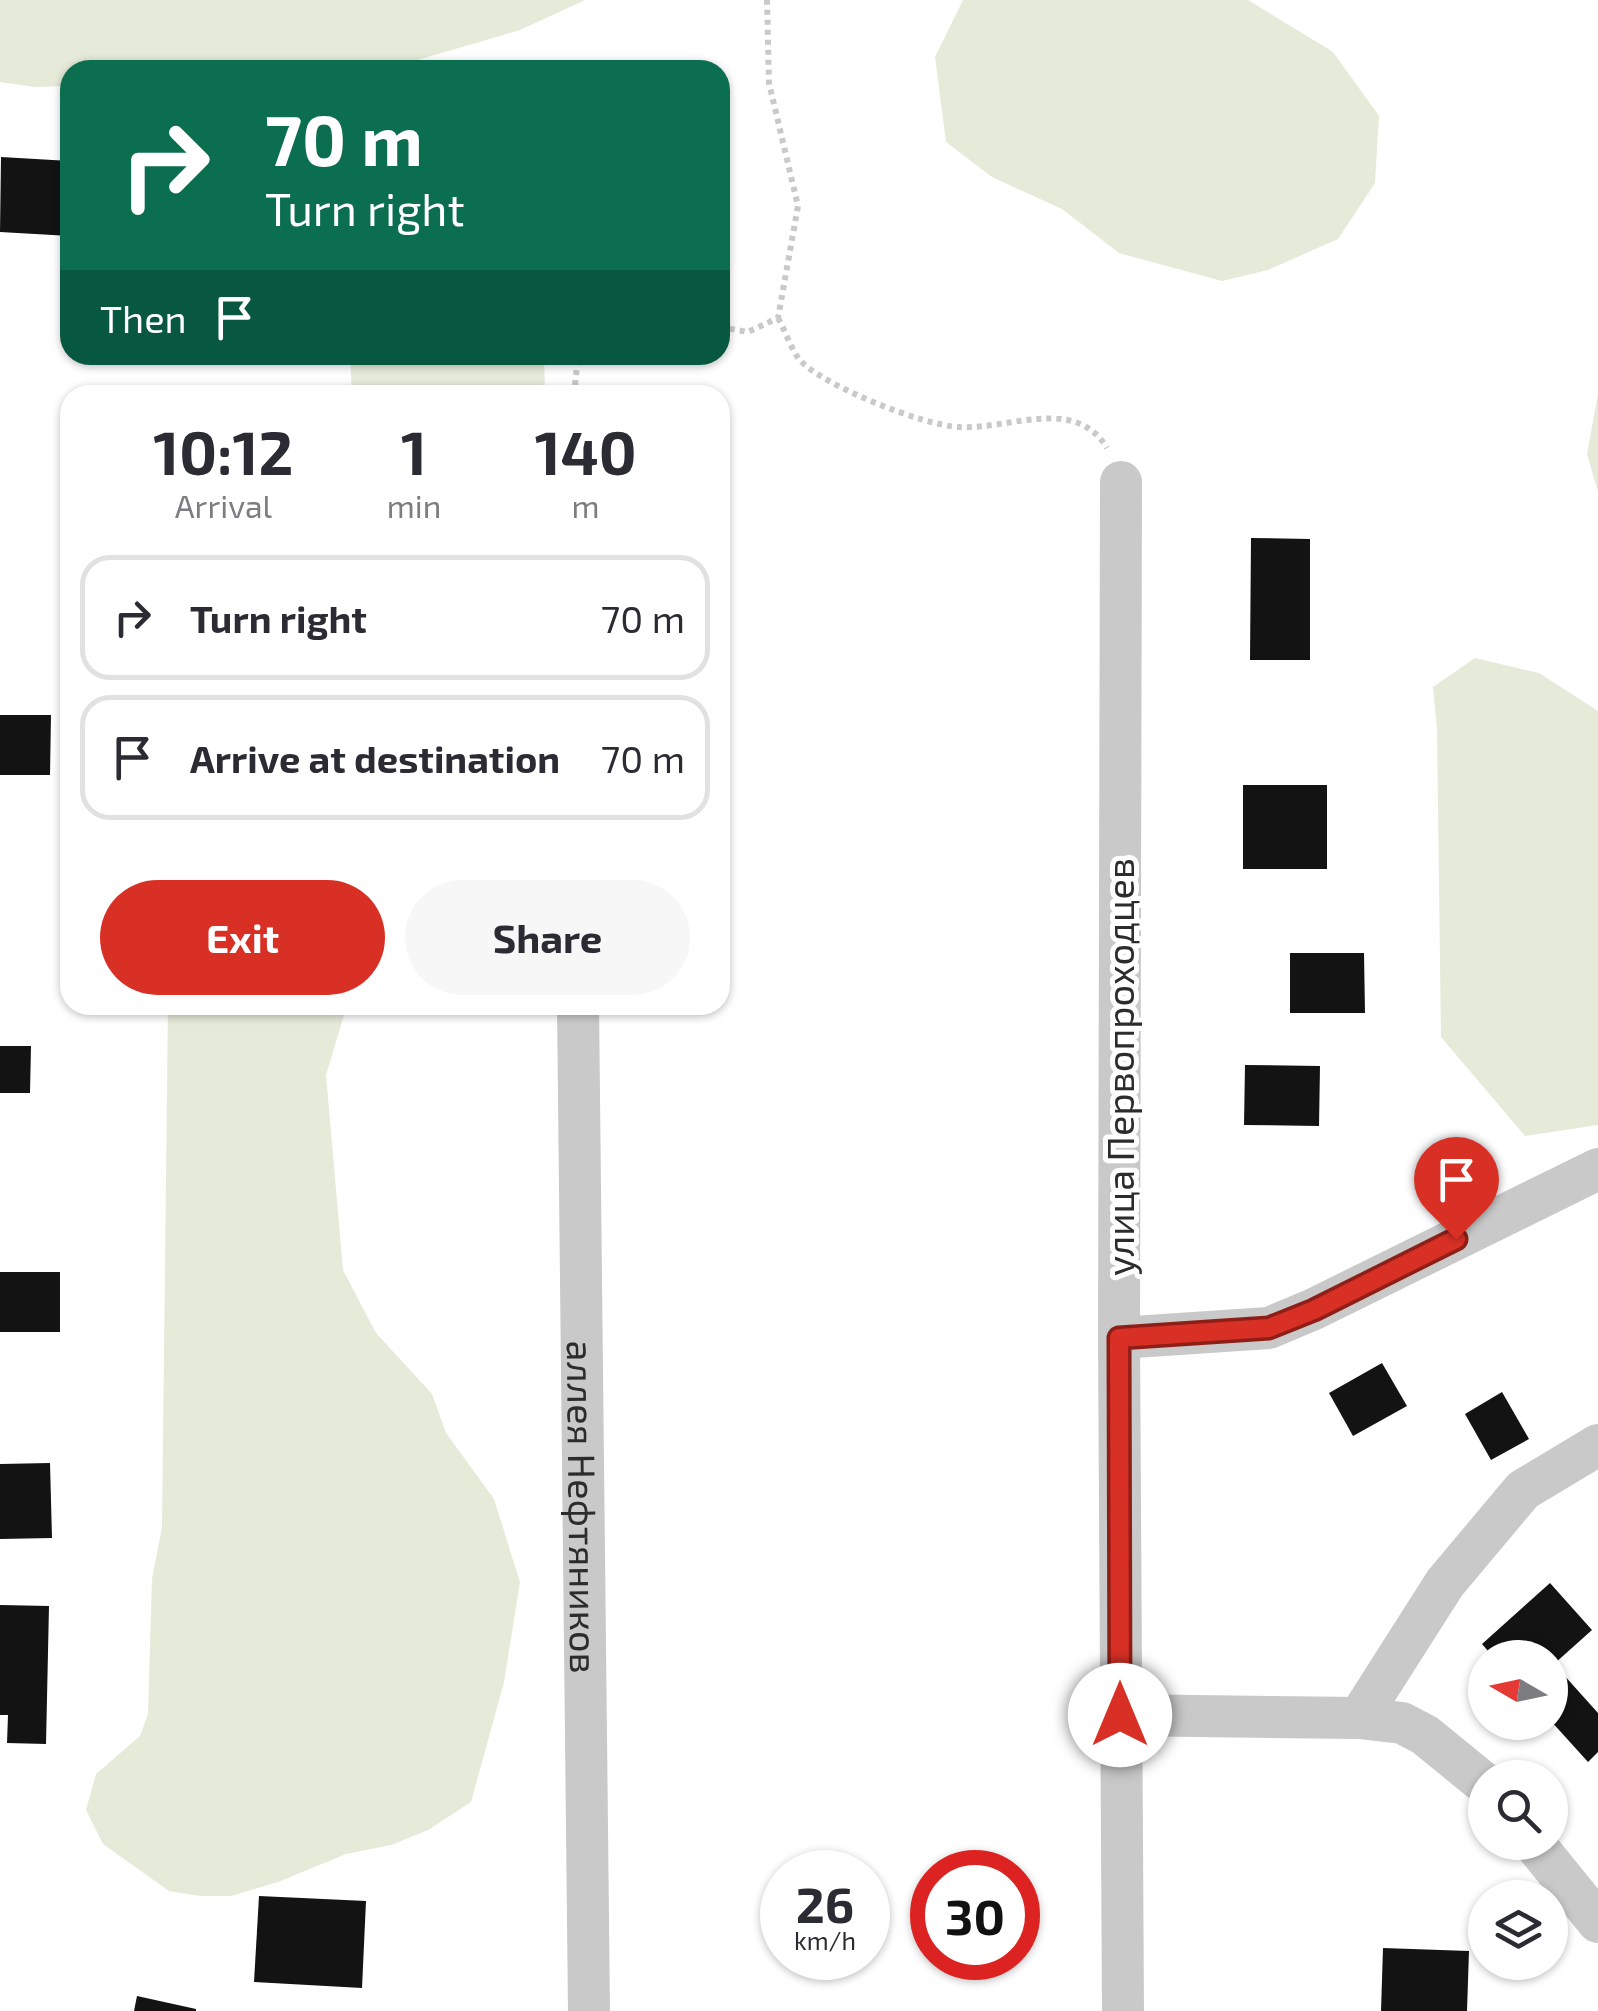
<!DOCTYPE html>
<html lang="en">
<head>
<meta charset="utf-8">
<style>
	body { margin:0; font-family:"Exo 2",sans-serif; background:#f7f7f7; color:#2b2b33; height:100vh; display:flex; flex-direction:column; font-size:38px; white-space:nowrap }
	* { box-sizing:border-box; margin:0 }
	p { font-size:32px; color:#7c7c81 }
	.icon { flex:none; width:55px; height:55px; fill:none; stroke:currentColor; stroke-width:2; stroke-linecap:round; stroke-linejoin:round }
	.map { position:relative; flex:1; overflow:hidden }
	.panel { position:absolute; left:60px; top:385px; width:670px; height:630px; display:flex; flex-direction:column; background:#fff; border-radius:30px; box-shadow:0 2px 8px #0004 }
	.panel>* { flex:none }
	.guide { position:absolute; left:60px; top:60px; width:670px; height:305px; border-radius:30px; box-shadow:0 2px 8px #0004; background:#0b6e4f; color:#fff; overflow:hidden }
	.needle { width:65px; rotate:279deg }
	.buttons { position:absolute; left:1468px; top:1640px; display:grid; gap:20px }
	.buttons a { display:grid; place-items:center; width:100px; height:100px; border-radius:50%; background:#fff; box-shadow:0 2px 8px #0004; font-size:50px }
	.speed { position:absolute; left:760px; top:1850px; display:flex; gap:20px; font-size:50px; font-weight:700; text-align:center }
	.speed>* { display:grid; place-content:center; width:130px; height:130px; border-radius:50%; background:#fff; box-shadow:0 2px 8px #0004; line-height:1 }
	.speed small { font-size:25px; font-weight:400 }
	.speed .limit { border:15px solid #d22; background:#fff; color:#111 }
	.pin { position:absolute; display:grid; place-items:center; width:85px; height:85px; color:#fff; margin:-102px -42px; border-radius:50% 50% 50% 0; rotate:-45deg; box-shadow:0 0 10px #0007 }
	.pin .icon { rotate:45deg }
	.me { position:absolute; width:110px; margin:-55px; rotate:0deg; stroke-linejoin:round; filter:drop-shadow(0 0 8px #0008) }
	.turn { display:flex; align-items:center; gap:35px; height:210px; padding:0 40px; font-size:45px }
	.turn .icon { width:130px; height:130px; stroke-width:2.5 }
	.turn b { display:block; font-size:70px; line-height:85px }
	.then { display:flex; align-items:center; height:95px; padding:0 40px; background:#0003; gap:20px; font-size:38px }
	.eta { display:flex; justify-content:space-evenly; align-items:center; height:170px; text-align:center }
	.eta b { font-size:60px; font-weight:700; line-height:70px }
	.cta { display:flex; gap:20px; margin-top:auto; padding:20px 40px }
	.cta a { flex:1; height:115px; border-radius:60px; background:#d93025; color:#fff; font-size:40px; font-weight:700; line-height:115px; text-align:center }
	.cta a+a { background:#f7f7f7; color:#2b2b33 }
	ul { padding:0; list-style:none }
	li { display:flex; align-items:center; gap:30px; height:125px; margin:0 20px 15px; padding:0 20px; border:5px solid #e1e1e2; border-radius:30px }
	li div { flex:1 }
	li b { display:block; font-size:38px }
	li em { font-style:normal }
	.map>svg:first-child { display:block }
</style>
</head>
<body>
<div class="map">
<svg width="1598" height="2011" viewBox="0 0 1598 2011">
	<rect width="100%" height="100%" fill="#fff"/>
	<g fill="#e5ead9">
		<polygon points="0,0 585,0 520,30 383,70 70,70 70,86 35,87 0,82"/>
		<polygon points="963,0 1248,0 1333,52 1379,116 1375,183 1338,239 1268,270 1222,281 1119,253 1062,209 992,177 946,142 935,57"/>
		<polygon points="350,355 544,355 545,395 352,395"/>
		<polygon points="1598,394 1598,492 1587,454"/>
		<polygon points="1475,658 1539,673 1598,711 1598,1125 1525,1136 1441,1037 1437,729 1433,687"/>
		<polygon points="168,1005 347,1005 326,1075 343,1270 376,1333 432,1394 446,1433 494,1499 520,1582 504,1682 471,1802 428,1830 391,1845 346,1854 278,1882 231,1896 200,1896 169,1891 103,1844 86,1810 96,1774 140,1736 148,1714 152,1579 162,1527"/>
	</g>
	<g fill="#131313">
		<polygon points="1,157 70,161 70,236 0,232"/>
		<polygon points="1251,538 1310,539 1310,660 1250,660"/>
		<polygon points="0,715 51,715 50,775 0,775"/>
		<rect x="1243" y="785" width="84" height="84"/>
		<polygon points="1290,953 1364,953 1365,1013 1290,1013"/>
		<polygon points="0,1046 31,1046 30,1093 0,1093"/>
		<polygon points="1245,1065 1320,1066 1319,1126 1244,1125"/>
		<rect x="0" y="1272" width="60" height="60"/>
		<polygon points="1382,1363 1407,1406 1353,1436 1329,1393"/>
		<polygon points="1502,1392 1529,1439 1491,1460 1465,1414"/>
		<polygon points="50,1463 52,1538 0,1539 0,1464"/>
		<polygon points="1550,1583 1592,1630 1554,1664 1598,1713 1598,1752 1588,1762 1550,1720 1550,1658 1494,1658 1482,1644"/>
		<polygon points="0,1605 49,1606 46,1744 7,1743 8,1715 0,1715"/>
		<polygon points="259,1896 366,1901 362,1988 254,1982"/>
		<polygon points="1383,1948 1469,1951 1467,2011 1381,2011"/>
		<polygon points="137,1996 196,2009 196,2011 134,2011"/>
	</g>
	<g fill="none" stroke-linecap="round" stroke-linejoin="round">
		<g stroke="#c9c9c9" stroke-width="6" stroke-dasharray="5 5" stroke-linecap="butt">
			<path d="M778,318c7,12 12,29 21,41 21,26 126,67 160,68 50,3 116,-32 148,21"/>
			<polyline points="720,327 748,332 778,318 798,206 769,83 767,0"/>
			<polyline points="574,395 578,355"/>
		</g>
		<g stroke="#c9c9c9" stroke-width="42">
			<polyline points="1121,482 1119,1338 1123,2011"/>
			<path id="s1" d="M578,1005l11,1006"/>
			<polyline points="1119,1338 1269,1328 1314,1309 1598,1169"/>
			<polyline points="1120,1715 1359,1718 1402,1723 1425,1735 1485,1784"/>
			<polyline points="1359,1718 1445,1583 1523,1490 1598,1445"/>
			<polyline points="1533,1842 1598,1922"/>
		</g>
	</g>
	<g fill="none" stroke-linecap="round" stroke-linejoin="round">
		<defs>
			<polyline id="route" points="1120,1715 1119,1338 1269,1328 1314,1310 1456,1239"/>
		</defs>
		<use href="#route" stroke="#8d1f18" stroke-width="25"/>
		<use href="#route" stroke="#d93025" stroke-width="18"/>
	</g>
	<g text-anchor="middle" dominant-baseline="central" stroke-width="10" stroke-linejoin="round" paint-order="stroke">
		<g font-size="38" fill="#2c2c2c" stroke="#fff">
			<text transform="translate(1119 1067) rotate(-90)">улица Первопроходцев</text>
			<text stroke="none"><textPath href="#s1" startOffset="502">аллея Нефтяников</textPath></text>
		</g>
	</g>
</svg>
<div class="buttons">
<a><svg class="needle" viewBox="-14 -14 28 28"><path d="M0-13l5 13h-10z" fill="#e53935"/><path d="M0 13l5-13h-10z" fill="#7c7c81"/></svg></a>
<a><svg class="icon" aria-label="search" viewBox="0 0 24 24"><circle cx="10" cy="10" r="6"/><path d="M15 15l6 6"/></svg></a>
<a><svg class="icon" aria-label="layers" viewBox="0 0 24 24"><path d="M12 4l9 5-9 5-9-5zM3 14l9 5 9-5"/></svg></a>
</div>
<div class="speed"><div>26<small>km/h</small></div><div class="limit">30</div></div>
<div class="pin" style="left:1456px;top:1239px;background:#d93025"><svg class="icon" aria-label="arrive" viewBox="0 0 24 24"><path d="M6 21V4h12l-3 4 3 4H6"/></svg></div>
<svg class="me" style="left:1120px;top:1715px" viewBox="-20 -20 40 40"><circle r="19" fill="#fff"/><path d="M0-13L10 11 0 6-10 11z" fill="#d93025"/></svg>
<div class="guide">
<div class="turn"><svg class="icon" aria-label="right" viewBox="0 0 24 24"><path d="M7 20v-9h11M14 6l5 5-5 5"/></svg><div><b>70 m</b>Turn right</div></div>
<div class="then">Then<svg class="icon" aria-label="arrive" viewBox="0 0 24 24"><path d="M6 21V4h12l-3 4 3 4H6"/></svg></div>
</div>
<section class="panel">
<div class="eta">
<div><b>10:12</b><p>Arrival</p></div>
<div><b>1</b><p>min</p></div>
<div><b>140</b><p>m</p></div>
</div>
<ul>
<li><svg class="icon" aria-label="right" viewBox="0 0 24 24"><path d="M7 20v-9h11M14 6l5 5-5 5"/></svg><div><b>Turn right</b></div><em>70 m</em></li>
<li><svg class="icon" aria-label="arrive" viewBox="0 0 24 24"><path d="M6 21V4h12l-3 4 3 4H6"/></svg><div><b>Arrive at destination</b></div><em>70 m</em></li>
</ul>
<div class="cta"><a>Exit</a><a>Share</a></div>
</section>
</div>
</body>
</html>
